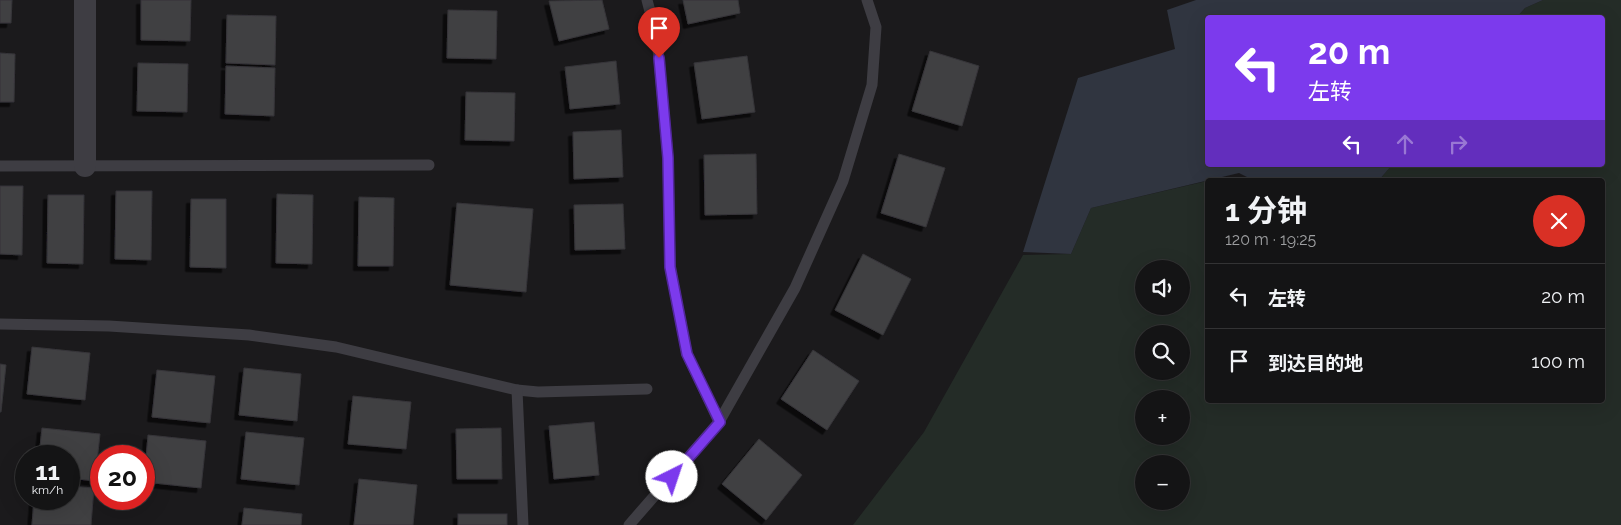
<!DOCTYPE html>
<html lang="zh">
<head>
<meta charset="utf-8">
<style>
	body { margin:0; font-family:Raleway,"Noto Sans SC",sans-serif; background:#212122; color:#f1f3f6; height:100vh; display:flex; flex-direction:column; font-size:19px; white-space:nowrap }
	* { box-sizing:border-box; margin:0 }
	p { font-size:16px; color:#9d9ea0 }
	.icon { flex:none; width:28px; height:28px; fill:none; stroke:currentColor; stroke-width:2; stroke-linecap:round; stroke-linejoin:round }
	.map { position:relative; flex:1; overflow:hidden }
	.drawer { position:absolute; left:1205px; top:178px; width:400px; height:225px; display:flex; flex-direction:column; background:#141415; border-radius:5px; box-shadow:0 5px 20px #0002,0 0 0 1px #333334 }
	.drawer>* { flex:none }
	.hud { position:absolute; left:1205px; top:15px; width:400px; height:152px; border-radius:5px; box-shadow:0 5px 20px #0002,0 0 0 1px #333334; background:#7c3aed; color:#fff; overflow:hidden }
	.fabs { position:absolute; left:1135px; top:260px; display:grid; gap:10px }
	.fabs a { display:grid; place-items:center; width:55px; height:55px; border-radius:50%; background:#141415; box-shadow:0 5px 20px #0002,0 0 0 1px #333334; font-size:25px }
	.speed { position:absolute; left:15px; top:445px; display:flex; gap:10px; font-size:25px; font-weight:700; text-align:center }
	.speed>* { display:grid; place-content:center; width:65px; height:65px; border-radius:50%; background:#141415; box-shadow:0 5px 20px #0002,0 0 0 1px #333334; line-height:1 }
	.speed small { font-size:12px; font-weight:400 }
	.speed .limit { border:8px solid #d22; background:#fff; color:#111 }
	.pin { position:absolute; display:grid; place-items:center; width:42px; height:42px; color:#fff; margin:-51px -21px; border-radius:50% 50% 50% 0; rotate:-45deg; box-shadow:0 0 5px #0007 }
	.pin .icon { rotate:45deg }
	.me { position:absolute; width:55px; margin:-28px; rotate:41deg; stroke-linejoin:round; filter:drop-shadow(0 0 4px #0008) }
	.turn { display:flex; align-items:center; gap:18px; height:105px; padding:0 20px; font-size:22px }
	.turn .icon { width:65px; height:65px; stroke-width:2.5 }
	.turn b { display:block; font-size:35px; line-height:42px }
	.lanes { display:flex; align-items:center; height:48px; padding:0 20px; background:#0003; justify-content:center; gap:25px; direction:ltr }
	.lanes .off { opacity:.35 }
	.round { display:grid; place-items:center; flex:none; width:52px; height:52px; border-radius:26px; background:#212122 }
	.overview { display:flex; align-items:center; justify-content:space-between; height:85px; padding:0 20px }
	h1 { font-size:30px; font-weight:700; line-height:38px }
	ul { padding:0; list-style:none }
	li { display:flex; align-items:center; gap:15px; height:65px; padding:0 20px; border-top:1px solid #333334 }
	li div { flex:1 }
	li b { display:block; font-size:19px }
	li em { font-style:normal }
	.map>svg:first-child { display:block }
</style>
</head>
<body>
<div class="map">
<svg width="1621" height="525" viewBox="0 0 1621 525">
	<defs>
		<filter id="shadow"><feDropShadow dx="-4.5" dy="4.5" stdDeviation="0" flood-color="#0009"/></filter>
	</defs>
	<rect width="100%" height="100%" fill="#1b1a1c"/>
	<path fill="#242c27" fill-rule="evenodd" d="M1543,0h78v525h-768l71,-93 99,-177 48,-1 20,-46 116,-27 1,219h394v-220h-223l13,-15h210v-147l-85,-1 8,-9zM1144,269h37v37h-37zM1144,334h37v37h-37zM1144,399h37v37h-37zM1144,464h37v37h-37z"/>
	<polygon fill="#303540" points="1196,0 1543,0 1525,8 1517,17 1208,18 1208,165 1392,165 1379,180 1253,180 1239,173 1091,208 1071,254 1023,252 1078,78 1175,49 1167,10"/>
	<g fill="#403f43" stroke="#353438" filter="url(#shadow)">
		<polygon points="0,0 12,0 11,23 0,23"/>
		<polygon points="141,0 191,0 190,41 141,40"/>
		<polygon points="602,0 609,29 559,41 549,1"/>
		<polygon points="683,0 738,0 740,13 688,24"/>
		<polygon points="448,10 497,11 496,59 447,58"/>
		<polygon points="227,15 276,16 275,65 226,63"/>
		<polygon points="930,51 979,66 962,126 912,111"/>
		<polygon points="0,53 15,54 14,102 0,102"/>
		<polygon points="747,56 755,112 702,119 694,63"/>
		<polygon points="616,61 620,104 570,109 565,67"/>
		<polygon points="138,63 188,64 187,112 137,111"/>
		<polygon points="226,66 275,68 274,116 225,114"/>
		<polygon points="466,92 515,93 514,141 465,140"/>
		<polygon points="621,130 623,177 574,179 573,132"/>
		<polygon points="756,154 757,214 705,215 704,155"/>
		<polygon points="899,154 945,168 926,227 881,213"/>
		<polygon points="0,186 23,186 22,255 0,254"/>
		<polygon points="116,191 152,191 151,260 115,259"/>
		<polygon points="277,194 313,195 312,264 276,263"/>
		<polygon points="48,195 84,195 83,264 47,263"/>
		<polygon points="359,197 394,198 393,266 358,266"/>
		<polygon points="191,199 226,199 226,268 190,267"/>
		<polygon points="457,203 533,209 526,292 450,285"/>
		<polygon points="623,204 625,249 575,250 574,205"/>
		<polygon points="863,254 911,279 883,335 835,310"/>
		<polygon points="32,347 90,353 85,400 27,394"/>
		<polygon points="813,350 859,381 827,430 781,399"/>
		<polygon points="0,364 6,365 1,412 0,412"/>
		<polygon points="244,368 301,374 297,421 239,415"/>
		<polygon points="157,370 215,376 210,423 152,417"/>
		<polygon points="353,396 411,402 406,449 348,444"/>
		<polygon points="594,422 599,475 554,479 549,426"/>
		<polygon points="42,428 100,434 95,481 69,478 69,456 39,456"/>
		<polygon points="501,428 502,479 457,479 456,429"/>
		<polygon points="246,432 304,438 299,485 241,479"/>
		<polygon points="148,435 206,441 201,488 144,482"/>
		<polygon points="759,439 802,475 766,520 722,484"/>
		<polygon points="359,479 417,485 413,525 354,525"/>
		<polygon points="69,486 94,488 91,525 32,525 34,499 69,499"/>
		<polygon points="244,508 302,514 301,525 242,525"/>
		<rect x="458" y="514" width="49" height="11"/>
	</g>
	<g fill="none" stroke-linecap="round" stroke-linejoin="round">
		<g stroke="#3e3d43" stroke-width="11">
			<polyline points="647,0 657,38 668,157 670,267 687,354 719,422"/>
			<polyline points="0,166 429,165"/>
			<polyline points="0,324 109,326 249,335 336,347 517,390 538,392 647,389"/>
			<polyline points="517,390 523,525"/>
			<polyline points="629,525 719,422 795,288 843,181 872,85 876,27 867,0"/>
		</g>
		<polyline stroke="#3e3d43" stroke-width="22" points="85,166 85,0"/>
	</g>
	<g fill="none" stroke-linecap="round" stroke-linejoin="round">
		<defs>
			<polyline id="route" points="659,58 668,158 670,267 687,354 720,422 672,477"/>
		</defs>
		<use href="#route" stroke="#51269a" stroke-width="12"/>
		<use href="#route" stroke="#7c3aed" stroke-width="9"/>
	</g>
</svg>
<div class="fabs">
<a><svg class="icon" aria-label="sound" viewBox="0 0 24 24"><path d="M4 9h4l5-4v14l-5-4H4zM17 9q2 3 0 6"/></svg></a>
<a><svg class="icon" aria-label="search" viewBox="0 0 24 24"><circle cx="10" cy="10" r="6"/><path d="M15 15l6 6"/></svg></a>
<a>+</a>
<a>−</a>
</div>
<div class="speed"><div>11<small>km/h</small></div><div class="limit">20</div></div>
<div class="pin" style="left:659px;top:58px;background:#d93025"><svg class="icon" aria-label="arrive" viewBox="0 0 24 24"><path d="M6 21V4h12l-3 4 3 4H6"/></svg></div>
<svg class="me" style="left:672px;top:477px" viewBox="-20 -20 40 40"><circle r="19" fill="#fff"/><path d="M0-13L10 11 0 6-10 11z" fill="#7c3aed"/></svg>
<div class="hud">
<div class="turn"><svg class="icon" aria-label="left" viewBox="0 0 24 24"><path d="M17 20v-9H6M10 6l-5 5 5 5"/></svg><div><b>20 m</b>左转</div></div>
<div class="lanes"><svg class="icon" aria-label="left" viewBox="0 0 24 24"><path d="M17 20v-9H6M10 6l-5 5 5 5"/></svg><svg class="icon off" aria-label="ahead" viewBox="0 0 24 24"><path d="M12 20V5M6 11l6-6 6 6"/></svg><svg class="icon off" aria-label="right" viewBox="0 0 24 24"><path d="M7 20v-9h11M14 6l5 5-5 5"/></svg></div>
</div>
<section class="drawer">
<div class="overview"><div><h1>1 分钟</h1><p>120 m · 19:25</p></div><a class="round" style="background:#d93025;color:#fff"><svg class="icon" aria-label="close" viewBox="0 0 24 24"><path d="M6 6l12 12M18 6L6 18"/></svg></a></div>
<ul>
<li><svg class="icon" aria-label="left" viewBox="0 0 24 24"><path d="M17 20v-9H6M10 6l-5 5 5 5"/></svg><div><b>左转</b></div><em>20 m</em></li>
<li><svg class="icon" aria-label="arrive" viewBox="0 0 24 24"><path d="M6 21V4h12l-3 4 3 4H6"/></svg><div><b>到达目的地</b></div><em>100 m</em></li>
</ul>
</section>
</div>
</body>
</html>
